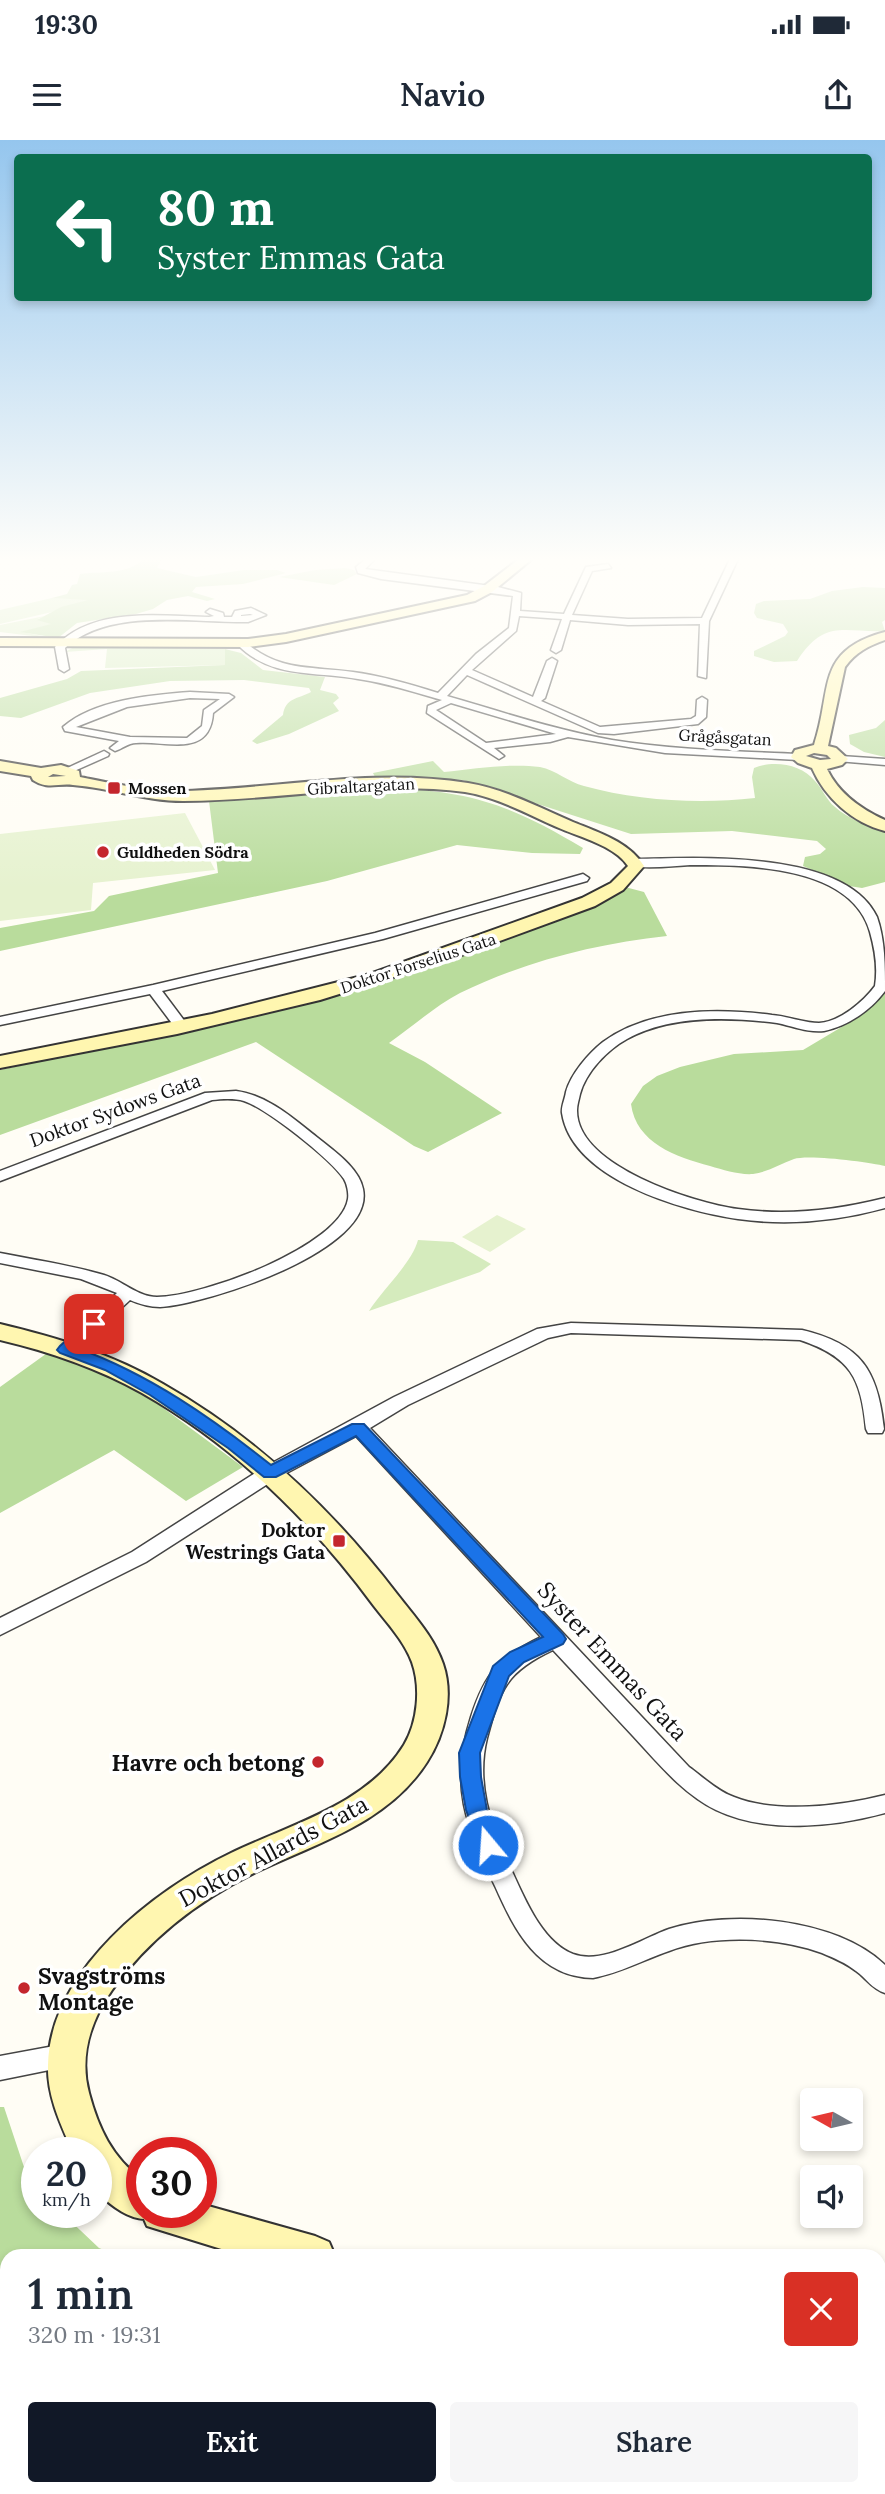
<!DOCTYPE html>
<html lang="en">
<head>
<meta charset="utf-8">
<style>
	body { margin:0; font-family:Lora,serif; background:#f6f6f7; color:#1f2937; height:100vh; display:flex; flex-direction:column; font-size:26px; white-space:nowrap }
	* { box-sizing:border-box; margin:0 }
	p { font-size:23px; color:#747a83 }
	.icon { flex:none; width:38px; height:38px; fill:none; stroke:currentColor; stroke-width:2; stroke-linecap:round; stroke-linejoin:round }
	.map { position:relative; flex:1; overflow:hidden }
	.panel { position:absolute; left:0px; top:2109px; width:886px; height:247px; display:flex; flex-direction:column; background:#fff; border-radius:21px 21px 0 0; box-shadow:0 4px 10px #0003 }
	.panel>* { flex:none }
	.guide { position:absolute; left:14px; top:14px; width:858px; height:147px; border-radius:7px; box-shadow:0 4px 10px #0003; background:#0b6e4f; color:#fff; overflow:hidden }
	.needle { width:46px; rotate:278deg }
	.buttons { position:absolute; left:800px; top:1948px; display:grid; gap:14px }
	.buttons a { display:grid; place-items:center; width:63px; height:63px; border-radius:7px; background:#fff; box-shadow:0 4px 10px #0003; font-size:35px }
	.speed { position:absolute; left:21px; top:1997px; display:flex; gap:14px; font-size:35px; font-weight:700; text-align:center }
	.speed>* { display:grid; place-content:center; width:91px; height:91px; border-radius:50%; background:#fff; box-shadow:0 4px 10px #0003; line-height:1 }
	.speed small { font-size:18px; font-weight:400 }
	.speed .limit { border:10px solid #d22; background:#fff; color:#111 }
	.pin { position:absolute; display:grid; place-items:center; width:60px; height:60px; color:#fff; margin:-30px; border-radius:14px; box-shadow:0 4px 10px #0006 }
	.me { position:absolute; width:77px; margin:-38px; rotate:342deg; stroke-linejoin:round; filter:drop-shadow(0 0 5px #0008) }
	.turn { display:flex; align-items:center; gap:24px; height:147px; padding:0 28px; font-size:32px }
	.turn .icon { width:91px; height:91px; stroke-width:2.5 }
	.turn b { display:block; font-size:49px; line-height:60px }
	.round { display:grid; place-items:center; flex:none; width:74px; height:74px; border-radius:7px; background:#f6f6f7 }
	.head { display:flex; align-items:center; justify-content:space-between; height:119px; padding:0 28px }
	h1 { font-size:42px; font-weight:600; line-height:52px }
	.cta { display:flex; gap:14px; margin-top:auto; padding:14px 28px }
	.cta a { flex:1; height:80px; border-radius:7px; background:#111827; color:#fff; font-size:28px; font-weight:600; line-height:80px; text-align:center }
	.cta a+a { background:#f6f6f7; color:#1f2937 }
	.status { display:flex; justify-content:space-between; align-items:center; height:49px; padding:0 35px; background:#fff; direction:ltr }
	.status svg { height:19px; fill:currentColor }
	header { display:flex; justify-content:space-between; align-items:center; height:91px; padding:0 28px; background:#fff; font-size:32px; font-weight:600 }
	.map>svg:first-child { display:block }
</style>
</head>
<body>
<div class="status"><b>19:30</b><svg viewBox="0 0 49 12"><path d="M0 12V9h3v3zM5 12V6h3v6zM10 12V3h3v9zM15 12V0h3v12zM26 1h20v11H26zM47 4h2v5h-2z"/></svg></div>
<header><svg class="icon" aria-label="menu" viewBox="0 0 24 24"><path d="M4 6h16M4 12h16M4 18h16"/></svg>Navio<svg class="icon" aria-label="share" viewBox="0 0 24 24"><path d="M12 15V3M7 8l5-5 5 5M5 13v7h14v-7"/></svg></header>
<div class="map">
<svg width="885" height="2354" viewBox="0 0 885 2354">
	<rect width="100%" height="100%" fill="#fffdf5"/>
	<g fill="#d5ebbd">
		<polygon points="52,458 93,459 52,472 0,484 0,470"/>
		<polygon points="45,476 38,479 53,484 22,492 57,499 0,492 0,485"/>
		<polygon points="76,506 225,509 226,525 105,528 107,509 65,512"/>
		<path d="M418,1100l35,2 38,22 -11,8 -111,39c13,-21 43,-48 49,-71z"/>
		<polygon points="885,2175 885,2308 879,2309 878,2179"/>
	</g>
	<g fill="#b9dc9c">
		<path d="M143,419h19l-5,9 39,9 48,-7h33l9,3 -43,11 -47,3 -4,5 23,7 -8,2 -19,-5 -21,4 -14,9 -17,5 -59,9 -19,15 -38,-6 31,-8 -14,-4 24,-13 27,-7 -36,-2 15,-4 5,-9 5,-1 3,-10c20,-3 49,1 63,-15z"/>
		<polygon points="345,428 354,430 357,434 334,445 279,437 315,430"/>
		<path d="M863,447l22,1v32l-3,2 3,9c-41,2 -60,-13 -88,30l-23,1 -20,-6v-5l31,-15 3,-4 -5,-8 -26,-6 -3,-5 2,-9 8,-3 46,-2 22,-8z"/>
		<path d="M225,509l16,4 22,17 62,7 -5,13 16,4 3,4 -6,5 6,8 -50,23 -32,10 -5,-3 31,-26c2,-17 15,-16 28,-23l-2,-4 -65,-8 -74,1 -80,12 -69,25 -21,-2v-18l67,-19 14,-8 144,-6z"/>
		<polygon points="885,580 885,617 864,612 850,604 849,595 876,588"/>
		<path d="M433,621l11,11c31,-3 65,-9 96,-5 16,3 28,15 44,19 54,15 116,18 171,12l-3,-21 2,-9c20,-8 47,-4 61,13 8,8 11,19 20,26 13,12 33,19 50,24v51l-23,6 -13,-2 -46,-20 2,-9 15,-3 6,-5 -9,-8 -85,-10 -101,3 -168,-54 -88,-3 -2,-4z"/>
		<path d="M393,649c79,1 123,19 190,59l-3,6 -48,-1 -75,-8 -130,36 -327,70v-23l94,-17 15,-15 109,-23 -9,-72z"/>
		<path d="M625,747l19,5 23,44c-72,8 -141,25 -207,57 -25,13 -48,34 -71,50l36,19 77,51 -74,39 -14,-6 -158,-104 -256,93v-65c95,-20 190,-43 284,-66 117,-30 233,-61 341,-117z"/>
		<path d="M885,852v174c-15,-4 -78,-12 -91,-7 -14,5 -26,13 -41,15 -14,1 -29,-4 -43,-8 -34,-9 -74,-23 -79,-62l12,-18 14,-10 23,-9 54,-13 69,-4 42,-25z"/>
		<polygon points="50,1211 120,1236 243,1327 186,1361 114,1310 0,1373 0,1247"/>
		<polygon points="0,1967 4,1967 29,2042 37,2049 37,2072 61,2072 99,2108 119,2116 7,2116 7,2348 385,2348 387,2354 0,2354"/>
	</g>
	<g fill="#e6f2cf">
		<polygon points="185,673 215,730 93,743 91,770 0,781 0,694"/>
		<polygon points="497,1075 526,1089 490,1112 462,1097"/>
	</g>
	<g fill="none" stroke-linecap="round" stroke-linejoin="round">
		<defs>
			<g id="street">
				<path d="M366,419h9l-10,10 133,18 23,6 -1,18 44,3 22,-47 22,-3 3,4 -19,3 -20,44 56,4 74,-1 28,-59h8l-29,62 -3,57 -8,-2 2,-52 -72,1 -58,-5 -9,30 -5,3 -5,-3 11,-31 -43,-3 -3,15 -44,39 61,27 14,-36 5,-3 5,3 -12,37 -4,3 59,26 91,-8 5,-3 1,-16 5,-3 5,3 -1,17 -8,7 -84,10 -16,-1 -131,-58 -20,21c55,16 109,34 165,44 61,10 124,11 186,14l5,3 -5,3 -133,-7 -97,-16 -18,5 -56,6 10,8 -5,3 -72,-46 1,-7 14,-6c-28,-8 -56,-17 -84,-21 -43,-8 -88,0 -121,-35l8,-2c35,30 65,24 108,30 29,4 57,12 85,21l38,-39 33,-26 4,-32 -132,-17 -23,-6 -2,-6zM451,563l105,31 -70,9 -50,-33z"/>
				<path d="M251,468l15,7 -18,7c-56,1 -139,-15 -183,26l4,21 -5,3 -5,-3 -4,-22c38,-41 104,-31 154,-30l5,-1 -8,-4 4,-3 13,4 1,4h8l3,-6zM250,474l3,1 -12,1v-1z"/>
				<path d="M190,552l39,2 5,3 -21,16c-3,46 -48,27 -77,30 -8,0 -14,6 -21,8l-5,-3 9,-7 -54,-10 -2,-4c31,-27 87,-32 127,-35zM190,558l30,1 -16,11 -2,16 -15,12 -57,-1 -54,-10 51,-20z"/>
				<polygon points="104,611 109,614 108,616 72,632 63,630"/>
				<polygon points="841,616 885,619 885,625 837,621 837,617"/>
				<path d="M635,719c63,-1 210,-10 242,58 8,23 8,49 8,74 -14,19 -37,35 -61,40 -15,2 -32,-5 -47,-8 -47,-6 -107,-8 -150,16 -20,11 -41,33 -47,55 -1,5 -3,11 -3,16 -1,56 117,93 161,99 50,7 99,1 147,-11v10c-47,13 -98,18 -147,11 -56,-8 -166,-40 -176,-106 -1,-6 3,-14 4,-21 5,-18 22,-38 37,-50 46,-34 115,-34 169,-27 15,1 32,8 47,8 21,-1 45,-22 56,-37 3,-19 0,-36 -5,-54 -19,-67 -123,-67 -180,-67 -19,1 -40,4 -59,1v-6z"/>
				<polygon points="583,734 589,738 587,741 383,799 162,851 189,887 187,890 177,890 150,854 0,885 0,877 153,845 375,793"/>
				<path d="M236,951c32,4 58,28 82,47 16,13 41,30 45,51 13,62 -157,115 -203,118 -10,0 -21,-3 -30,-7l-58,54h-12l-3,-4 3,-4 57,-53 -36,-14 -81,-16v-10c35,7 70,12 104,22 17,5 34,22 53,22 44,0 183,-50 191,-98 1,-6 -1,-15 -4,-20 -13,-20 -78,-71 -100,-78 -10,-3 -22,-2 -32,-1l-212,81v-10l205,-78z"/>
				<path d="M571,1183l231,7c59,14 76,40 82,99l-2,4h-14l-2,-4c-5,-51 -15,-72 -66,-89l-229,-7 -23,5 -140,67 -38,23 319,339c14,10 28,24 45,30 42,17 108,9 151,-2v18c-51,14 -119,21 -169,-3 -33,-16 -58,-47 -83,-74 -27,-29 -53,-57 -80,-86 -47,22 -53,39 -66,88 -11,44 3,87 22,127 14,29 31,76 64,89 30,11 68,-15 96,-25 62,-20 167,-11 216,36v28c-13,-4 -19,-15 -29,-22 -10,-8 -22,-13 -34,-18 -44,-16 -108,-19 -153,-2 -26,9 -49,22 -76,27 -55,-1 -78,-47 -98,-92 -29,-61 -46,-101 -24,-169 14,-44 28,-60 70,-80l-185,-201 -79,42 -131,84 -146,73v-17l132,-66 131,-84 131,-71 143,-68z"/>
				<polygon points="65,1904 74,1907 78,1916 74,1925 0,1940 0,1916"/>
			</g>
			<g id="secondary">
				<polygon points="519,419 532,419 492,452 475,461 286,502 248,507 0,506 0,498 248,499 286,494 467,455 484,446"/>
				<path d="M885,492v8c-17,6 -29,12 -40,27l-17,79 8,2 12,11 -6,6 -15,4c12,25 34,40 58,51v11c-32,-8 -60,-33 -73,-63l-14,-5 -7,-6 4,-7 19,-5c19,-55 0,-94 71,-113zM814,613l13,2 4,4 -11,1 -14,-4z"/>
				<path d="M0,621l41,7 20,-3 18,6 1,6c35,7 70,15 106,14 93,-3 190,-23 282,-8 37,6 72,25 105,39 27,11 56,20 71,44l-21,24 -28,16 -150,55 -125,39 -143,34 -177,34v-12l212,-42 158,-40 212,-76 29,-15 17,-17c-13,-20 -48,-29 -69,-38 -30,-13 -62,-31 -94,-36 -94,-12 -188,9 -282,9 -37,0 -73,-13 -110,-16 -16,-2 -25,5 -40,-5l-2,-4 -31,-5zM53,634l13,2 -18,1z"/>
				<path d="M0,1184c58,14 112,30 163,60 93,53 169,125 234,210 17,22 37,43 46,70 11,32 2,70 -16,98 -39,61 -110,81 -171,110 -57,28 -107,66 -144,118 -21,30 -33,66 -23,103 9,34 23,65 53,86v33h59v-8l114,32 14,6 6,14h-91l-97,-30 -3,-7c-17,-1 -35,-15 -48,-28v-39h-23c-12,-27 -26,-56 -25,-87 2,-94 106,-175 183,-212 60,-29 136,-48 173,-108 14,-23 17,-58 8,-83 -8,-21 -24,-38 -38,-56 -62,-84 -139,-160 -232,-213 -45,-25 -91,-41 -142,-53z"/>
				<polygon points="452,2348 496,2348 495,2354 451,2354"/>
			</g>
		</defs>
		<use href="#street" stroke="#444" stroke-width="3"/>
		<use href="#secondary" stroke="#333" stroke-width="4"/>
		<use href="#street" fill="#fff" fill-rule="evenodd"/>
		<use href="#secondary" fill="#fff6b0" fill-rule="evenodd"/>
	</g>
	<linearGradient id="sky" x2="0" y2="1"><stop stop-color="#95c6ee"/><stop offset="0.56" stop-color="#fffefa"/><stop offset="1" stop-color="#fffefa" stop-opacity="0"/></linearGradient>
	<rect width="885" height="749" fill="url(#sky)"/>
	<path fill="#1a73e8" stroke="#114b97" stroke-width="2" d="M94,1179l8,5 -25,24c72,26 135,70 194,117l81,-41h12l199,210 3,5 -3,5 -39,18 -15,14 -29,77 1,24 6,33 12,35 -3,7 -8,2 -7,-2 -15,-42 -6,-33 -1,-24 34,-87 17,-14 33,-15 -187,-201 -80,41h-12l-36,-29 -78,-53 -45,-25 -45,-17 -3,-3 3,-4 28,-25z"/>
	<g fill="#c4262e" stroke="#fff" stroke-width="2.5">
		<rect x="107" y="641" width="14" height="14" rx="3.5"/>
		<circle cx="103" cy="712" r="7"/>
		<rect x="332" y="1394" width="14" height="14" rx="3.5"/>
		<circle cx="318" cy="1622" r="7"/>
		<circle cx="24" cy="1848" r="7"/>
	</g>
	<g text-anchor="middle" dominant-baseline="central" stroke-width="7" stroke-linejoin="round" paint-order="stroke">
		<g font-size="16" fill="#111" stroke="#fff">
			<text transform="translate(725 597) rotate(3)">Grågåsgatan</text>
			<text transform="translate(361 646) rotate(-3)">Gibraltargatan</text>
			<text transform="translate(418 823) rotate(-18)">Doktor Forselius Gata</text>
		</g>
		<g font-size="16" font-weight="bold" fill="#111" stroke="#fff" text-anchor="start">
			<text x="128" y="648">Mossen</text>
			<text x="117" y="712">Guldheden Södra</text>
		</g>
		<g font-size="19" fill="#111" stroke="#fff">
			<text transform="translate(115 970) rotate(-20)">Doktor Sydows Gata</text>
		</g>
		<g font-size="19" font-weight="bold" fill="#111" stroke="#fff" text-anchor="end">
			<text x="325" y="1390">Doktor<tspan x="325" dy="22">Westrings Gata</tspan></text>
		</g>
		<g font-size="23" fill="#111" stroke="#fff">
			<text transform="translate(613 1521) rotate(47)">Syster Emmas Gata</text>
			<text transform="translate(273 1711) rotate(-28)">Doktor Allards Gata</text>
		</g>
		<g font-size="23" font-weight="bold" fill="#111" stroke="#fff" text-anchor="end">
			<text x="304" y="1622">Havre och betong</text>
			<text x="38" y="1835" text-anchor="start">Svagströms<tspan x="38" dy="26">Montage</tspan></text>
		</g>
	</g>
</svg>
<div class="buttons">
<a><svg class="needle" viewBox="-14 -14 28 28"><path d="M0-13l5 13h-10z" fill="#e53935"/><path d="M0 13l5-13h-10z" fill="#747a83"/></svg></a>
<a><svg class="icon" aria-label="sound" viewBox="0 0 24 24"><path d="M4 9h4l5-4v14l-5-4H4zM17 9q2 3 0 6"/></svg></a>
</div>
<div class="speed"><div>20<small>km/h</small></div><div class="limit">30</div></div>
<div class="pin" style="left:94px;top:1184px;background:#d93025"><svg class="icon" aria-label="arrive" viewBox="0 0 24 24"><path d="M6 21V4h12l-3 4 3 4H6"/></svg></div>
<svg class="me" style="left:488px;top:1705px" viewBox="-20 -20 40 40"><circle r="17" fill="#1a73e8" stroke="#fff" stroke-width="3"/><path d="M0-11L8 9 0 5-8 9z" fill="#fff"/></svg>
<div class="guide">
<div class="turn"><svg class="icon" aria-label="left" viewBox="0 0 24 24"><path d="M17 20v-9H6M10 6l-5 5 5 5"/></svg><div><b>80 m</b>Syster Emmas Gata</div></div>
</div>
<section class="panel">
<div class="head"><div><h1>1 min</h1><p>320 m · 19:31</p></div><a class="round" style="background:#d93025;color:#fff"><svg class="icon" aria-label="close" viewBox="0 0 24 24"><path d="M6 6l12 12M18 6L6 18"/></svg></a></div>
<div class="cta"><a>Exit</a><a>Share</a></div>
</section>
</div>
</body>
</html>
